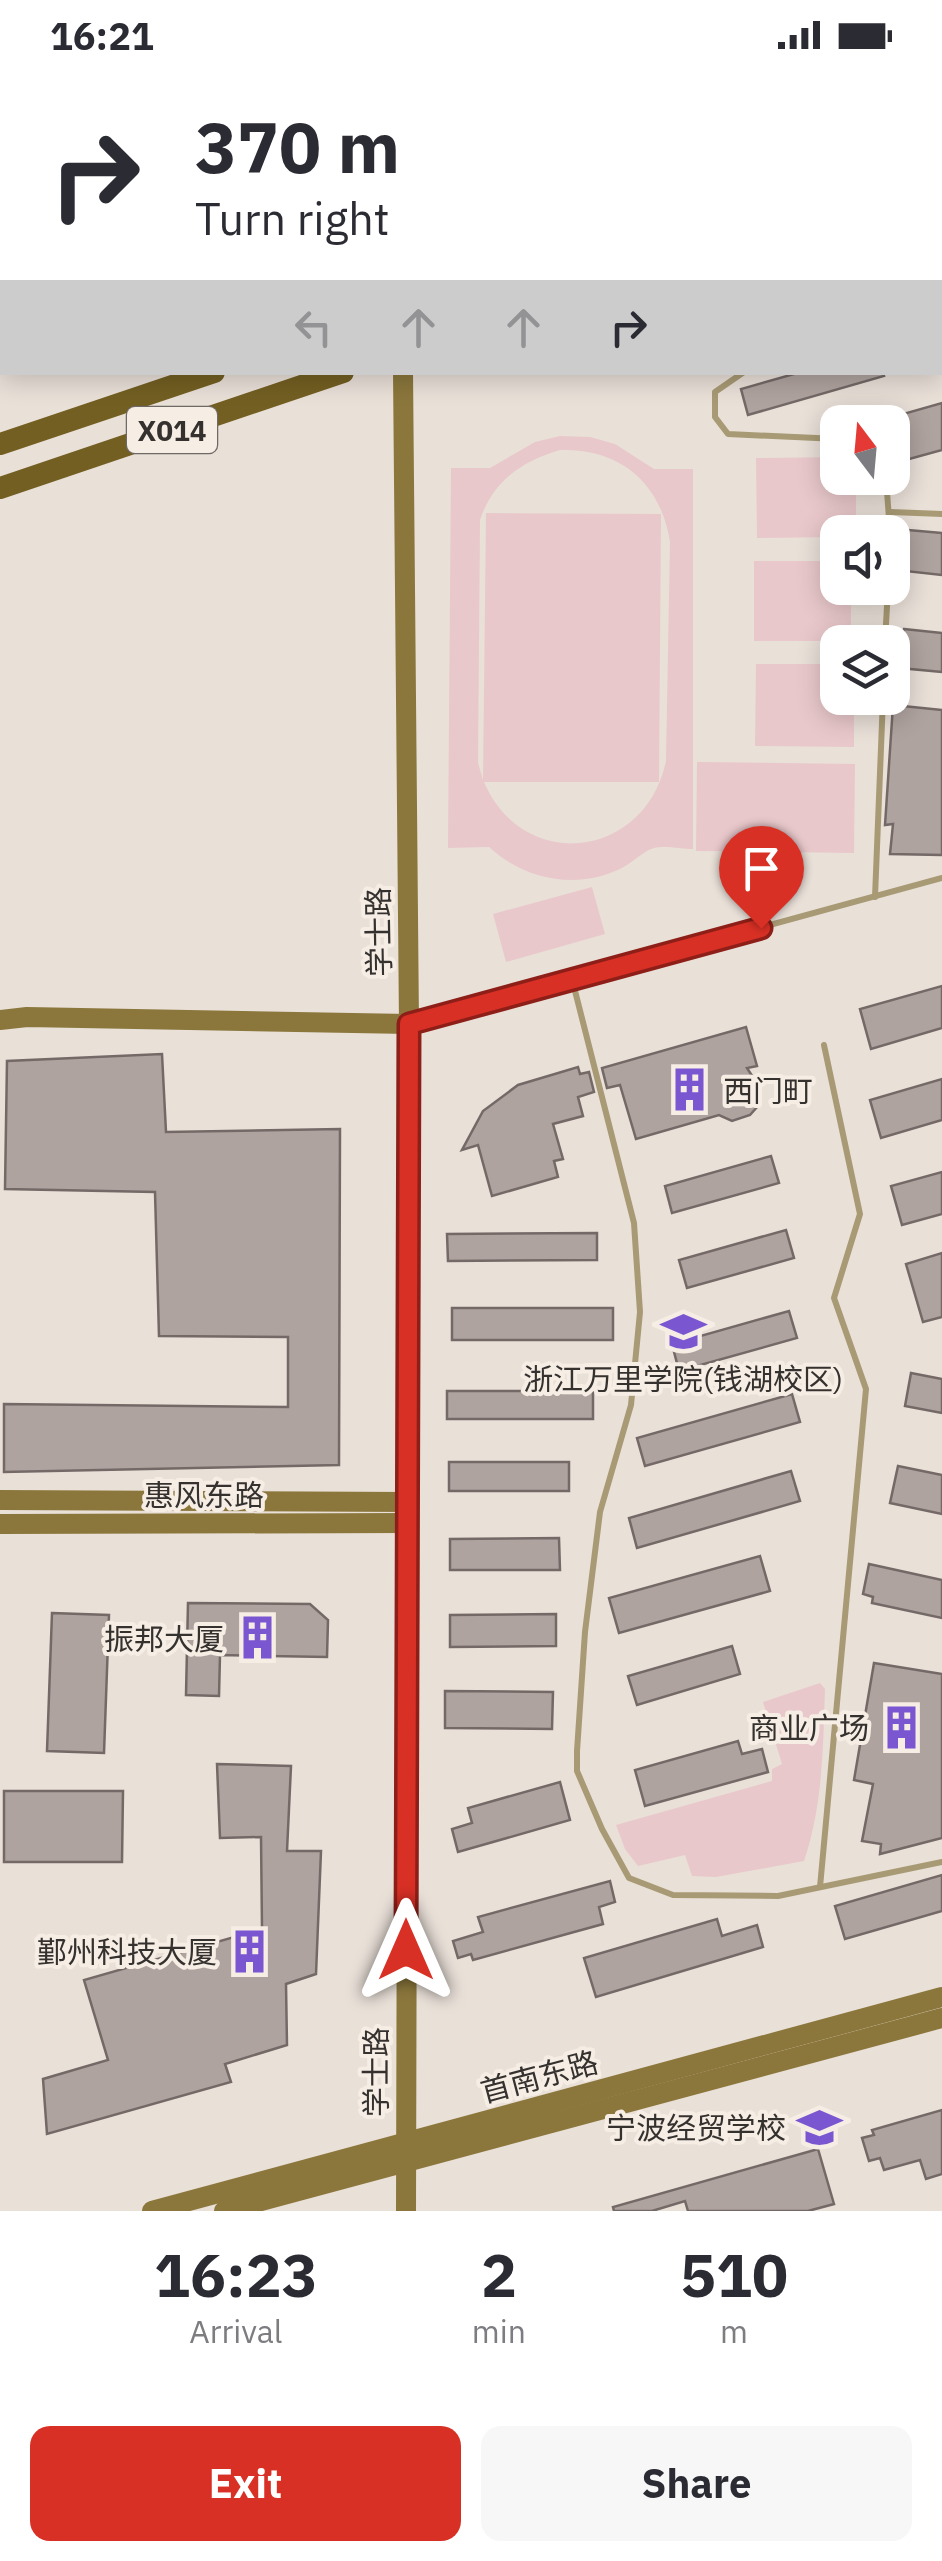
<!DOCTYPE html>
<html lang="en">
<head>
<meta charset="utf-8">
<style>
	body { margin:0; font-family:"IBM Plex Sans","Noto Sans SC",sans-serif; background:#f7f7f7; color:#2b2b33; height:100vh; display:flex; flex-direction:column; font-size:38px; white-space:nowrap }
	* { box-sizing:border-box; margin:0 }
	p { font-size:32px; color:#7c7c81 }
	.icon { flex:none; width:55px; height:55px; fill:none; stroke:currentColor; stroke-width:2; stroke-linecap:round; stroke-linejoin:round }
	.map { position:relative; height:2141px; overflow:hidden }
	.panel { display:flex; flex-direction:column; background:#fff; flex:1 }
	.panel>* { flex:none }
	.banner { position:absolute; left:0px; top:0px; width:942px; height:305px; box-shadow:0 5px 25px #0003; background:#fff; color:#2b2b33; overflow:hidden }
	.needle { width:65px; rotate:344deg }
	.controls { position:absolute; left:820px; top:335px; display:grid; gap:20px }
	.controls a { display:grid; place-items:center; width:90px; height:90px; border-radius:20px; background:#fff; box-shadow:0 5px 25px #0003; font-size:50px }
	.pin { position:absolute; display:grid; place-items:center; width:85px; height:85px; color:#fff; margin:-102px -42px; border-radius:50% 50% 50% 0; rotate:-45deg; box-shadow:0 0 10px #0007 }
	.pin .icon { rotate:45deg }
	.me { position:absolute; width:110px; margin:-55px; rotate:0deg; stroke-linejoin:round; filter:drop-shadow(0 0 8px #0008) }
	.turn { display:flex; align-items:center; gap:35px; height:210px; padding:0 30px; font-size:45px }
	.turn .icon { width:130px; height:130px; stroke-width:2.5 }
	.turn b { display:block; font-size:70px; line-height:85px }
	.lanes { display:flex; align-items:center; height:95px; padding:0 30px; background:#0003; justify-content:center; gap:50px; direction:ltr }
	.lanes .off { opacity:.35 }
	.eta { display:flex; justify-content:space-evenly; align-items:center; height:170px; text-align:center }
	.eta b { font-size:60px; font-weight:800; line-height:70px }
	.cta { display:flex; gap:20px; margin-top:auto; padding:20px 30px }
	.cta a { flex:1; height:115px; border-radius:20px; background:#d93025; color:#fff; font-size:40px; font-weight:800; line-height:115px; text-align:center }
	.cta a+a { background:#f7f7f7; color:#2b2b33 }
	.status { display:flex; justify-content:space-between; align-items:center; height:70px; padding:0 50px; background:#fff; direction:ltr }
	.status svg { height:28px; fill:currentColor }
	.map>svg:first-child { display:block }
</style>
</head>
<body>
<div class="status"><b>16:21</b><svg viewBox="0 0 49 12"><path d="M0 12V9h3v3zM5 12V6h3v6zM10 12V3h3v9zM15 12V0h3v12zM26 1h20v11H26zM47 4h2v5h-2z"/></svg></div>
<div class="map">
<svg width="942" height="2141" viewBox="0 0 942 2141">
	<rect width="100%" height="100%" fill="#e9e0d8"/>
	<g fill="#e9c8cb" fill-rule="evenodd">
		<path d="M560,366l30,1 25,7 39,25h39v380c-11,0 -28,-4 -39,-1 -11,3 -23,16 -34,21 -44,21 -95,11 -131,-22l-41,1 3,-380h39l45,-26zM560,380c60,-2 101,33 110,92l-4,219c-20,97 -142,114 -182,21h175l2,-268 -175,-1 -3,267 -5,-17 2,-243c13,-39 42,-59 80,-70z"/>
		<polygon points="837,387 838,408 856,408 856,462 838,462 837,467 757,468 756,388"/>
		<polygon points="754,491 837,491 838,518 851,518 851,571 754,571"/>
		<polygon points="756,594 837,594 838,628 854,628 854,677 755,676"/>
		<polygon points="697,692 855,694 854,783 696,781"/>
		<polygon points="592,817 605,864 506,892 493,844"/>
		<path d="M820,1613l5,6c-2,59 -2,116 -21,172l-88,16 -24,-1 -7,-21 -47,11 -13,-17 -9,-24 156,-44v-12l10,-5 -19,-62z"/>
	</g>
	<g fill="#afa39f" stroke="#746966" stroke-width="2.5">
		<polygon points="801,302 883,302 884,306 748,345 741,319"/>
		<polygon points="942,333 942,380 902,391 889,348"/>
		<polygon points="908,460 942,463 942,505 905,501"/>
		<polygon points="904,559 942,563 942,602 900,598"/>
		<polygon points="893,635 942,640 942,785 890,784 893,754 885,755"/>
		<polygon points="942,916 942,958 871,979 860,939"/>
		<polygon points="746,957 757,996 747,998 758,1015 760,1025 758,1036 750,1045 732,1051 719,1045 636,1069 620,1015 607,1018 602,998"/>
		<polygon points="162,984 166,1062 340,1059 339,1395 4,1402 4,1334 288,1337 288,1267 159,1266 155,1122 5,1119 7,991"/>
		<polygon points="578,997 580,1004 589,1002 594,1022 578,1027 583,1046 553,1054 563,1089 554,1091 558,1107 492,1126 478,1075 462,1080 483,1041 518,1015"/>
		<polygon points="942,1009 942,1050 881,1068 870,1030"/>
		<polygon points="771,1086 779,1113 672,1143 665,1116"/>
		<polygon points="942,1102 942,1144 902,1155 891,1116"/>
		<polygon points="786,1160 794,1188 687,1218 679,1190"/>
		<polygon points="597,1163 597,1190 448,1191 447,1164"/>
		<polygon points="942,1183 942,1247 923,1252 906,1194"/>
		<rect x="452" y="1238" width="161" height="32"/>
		<polygon points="789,1241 797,1268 679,1301 672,1274"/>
		<polygon points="911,1303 942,1309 942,1343 905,1336"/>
		<rect x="447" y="1321" width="146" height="28"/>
		<polygon points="792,1324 800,1352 645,1396 637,1368"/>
		<rect x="449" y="1392" width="120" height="29"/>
		<polygon points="898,1396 942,1405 942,1444 890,1433"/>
		<polygon points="791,1401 800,1431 637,1478 629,1448"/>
		<polygon points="559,1468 560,1500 450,1500 450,1469"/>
		<polygon points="760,1486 770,1521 619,1563 609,1528"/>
		<polygon points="869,1494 942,1510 942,1548 872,1533 873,1527 863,1524"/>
		<polygon points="188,1533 310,1534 328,1550 327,1587 220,1585 219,1626 186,1625"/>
		<polygon points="52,1543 109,1545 104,1683 47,1681"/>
		<polygon points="556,1544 556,1576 450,1577 450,1545"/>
		<polygon points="732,1576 740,1604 637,1635 628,1606"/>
		<polygon points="874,1593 942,1604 942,1768 880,1784 881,1774 862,1771 873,1714 854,1710"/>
		<polygon points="445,1621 553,1622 552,1659 445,1658"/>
		<polygon points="738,1671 742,1684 762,1679 768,1702 645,1736 635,1700"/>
		<polygon points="217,1694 291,1696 287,1781 321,1781 316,1904 286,1914 287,1975 225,1994 231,2012 47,2064 43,2009 108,1990 84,1910 262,1859 261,1767 220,1768"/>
		<polygon points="560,1712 570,1750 458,1782 452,1759 472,1753 468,1738"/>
		<polygon points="4,1721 123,1721 122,1792 4,1792"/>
		<polygon points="942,1805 942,1841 845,1869 835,1836"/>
		<polygon points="610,1811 615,1832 599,1837 603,1854 473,1890 471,1884 458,1888 453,1871 483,1862 478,1847"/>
		<polygon points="717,1849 722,1866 757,1855 763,1877 596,1927 584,1888"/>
		<polygon points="942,2040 942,2104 926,2109 920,2090 884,2100 880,2088 869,2091 862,2068 874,2065 872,2060"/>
		<polygon points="818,2079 834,2134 808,2141 688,2141 685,2131 652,2141 614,2141 613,2137"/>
	</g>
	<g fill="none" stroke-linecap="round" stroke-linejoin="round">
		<g stroke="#a89a74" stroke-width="6">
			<polyline points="272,0 273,2"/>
			<polyline points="425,0 426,2"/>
			<polyline points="688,2 695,0"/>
			<polyline points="905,2 906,0"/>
			<polyline points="940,245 942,245"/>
			<polyline points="744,302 715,322 715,347 728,364 838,369"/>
			<polyline points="886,408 890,462"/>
			<polyline points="891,442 942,444"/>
			<polyline points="885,572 888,518"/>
			<polyline points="875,827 883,628"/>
			<polyline points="572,909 634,1153 640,1242 631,1335 600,1442 585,1562 577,1681 577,1701 602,1759 629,1808 673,1825 778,1826 942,1792"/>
			<polyline points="415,952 942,808"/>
			<polyline points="820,1817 866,1319 834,1228 860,1144 824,975"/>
		</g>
		<g stroke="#8b773c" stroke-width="20">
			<polyline points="403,302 409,954 406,2141"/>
			<polyline points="0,950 27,947 409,954"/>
			<polyline points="0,1430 407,1432"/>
			<polyline points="0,1454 408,1453"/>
			<polyline points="152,2141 942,1927"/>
			<polyline points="224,2141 942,1948"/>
		</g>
		<g stroke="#735f22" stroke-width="22">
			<polyline points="940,64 942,64"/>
			<polyline points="940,104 942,103"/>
			<polyline points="0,374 214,302"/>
			<polyline points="0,418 343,302"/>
		</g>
	</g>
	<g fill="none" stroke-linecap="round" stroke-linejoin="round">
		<defs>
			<polyline id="route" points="406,1880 409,954 761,858"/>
		</defs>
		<use href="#route" stroke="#8d1f18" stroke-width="25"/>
		<use href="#route" stroke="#d93025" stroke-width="18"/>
	</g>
	<defs>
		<symbol id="building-bare" viewBox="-9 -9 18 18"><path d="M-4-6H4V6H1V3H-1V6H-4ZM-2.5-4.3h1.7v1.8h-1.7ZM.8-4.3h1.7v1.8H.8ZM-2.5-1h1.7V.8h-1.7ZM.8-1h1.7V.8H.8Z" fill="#7a56d0" stroke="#f6ede5" stroke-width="2.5" paint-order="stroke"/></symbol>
		<symbol id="university-bare" viewBox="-9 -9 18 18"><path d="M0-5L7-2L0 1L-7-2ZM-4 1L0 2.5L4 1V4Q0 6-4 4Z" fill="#7a56d0" stroke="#f6ede5" stroke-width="2.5" paint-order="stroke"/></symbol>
		<symbol id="school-bare" viewBox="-9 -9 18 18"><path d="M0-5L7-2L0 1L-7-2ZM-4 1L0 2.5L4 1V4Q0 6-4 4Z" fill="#7a56d0" stroke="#f6ede5" stroke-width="2.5" paint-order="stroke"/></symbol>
	</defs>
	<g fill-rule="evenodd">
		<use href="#building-bare" x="658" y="988" width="63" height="63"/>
		<use href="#university-bare" x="652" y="1230" width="63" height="63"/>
		<use href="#building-bare" x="226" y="1536" width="63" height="63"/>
		<use href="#building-bare" x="870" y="1626" width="63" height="63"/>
		<use href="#building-bare" x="218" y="1850" width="63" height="63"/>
		<use href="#school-bare" x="788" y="2026" width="63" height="63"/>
	</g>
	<g text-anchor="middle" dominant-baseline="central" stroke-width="8" stroke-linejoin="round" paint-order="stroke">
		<rect fill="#f6ede5" stroke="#6e6965" stroke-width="2.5" x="127" y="337" width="90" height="46" rx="8"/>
		<g font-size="28" font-weight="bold" fill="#34312e">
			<text x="172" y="360">X014</text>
		</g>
		<g font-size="30" fill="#34312e" stroke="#f6ede5">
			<text transform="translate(378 862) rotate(-91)">学士路</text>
			<text x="204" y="1424">惠风东路</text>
			<text transform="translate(375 2002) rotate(-90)">学士路</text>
			<text transform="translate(539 2006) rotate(-15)">首南东路</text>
		</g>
		<g font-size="30" fill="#34312e" stroke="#f6ede5" text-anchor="end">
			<text x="723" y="1020" text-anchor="start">西门町</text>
			<text x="683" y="1308" text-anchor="middle">浙江万里学院(钱湖校区)</text>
			<text x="224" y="1568">振邦大厦</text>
			<text x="869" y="1657">商业广场</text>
			<text x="217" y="1881">鄞州科技大厦</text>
			<text x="786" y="2057">宁波经贸学校</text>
		</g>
	</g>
</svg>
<div class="controls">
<a><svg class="needle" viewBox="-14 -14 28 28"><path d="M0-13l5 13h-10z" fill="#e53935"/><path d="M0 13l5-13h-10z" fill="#7c7c81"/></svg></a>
<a><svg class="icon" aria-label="sound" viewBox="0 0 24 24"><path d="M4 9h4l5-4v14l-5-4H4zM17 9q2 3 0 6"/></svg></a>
<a><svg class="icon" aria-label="layers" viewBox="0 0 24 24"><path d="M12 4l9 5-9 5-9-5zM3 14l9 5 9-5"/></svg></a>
</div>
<div class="pin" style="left:761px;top:858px;background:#d93025"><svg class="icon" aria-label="arrive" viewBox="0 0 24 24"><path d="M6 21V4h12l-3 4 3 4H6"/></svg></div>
<svg class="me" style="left:406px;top:1880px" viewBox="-20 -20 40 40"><path d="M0-17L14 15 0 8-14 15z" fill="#d93025" stroke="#fff" stroke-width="4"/></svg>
<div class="banner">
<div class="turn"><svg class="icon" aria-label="right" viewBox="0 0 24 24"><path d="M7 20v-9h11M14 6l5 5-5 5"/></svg><div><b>370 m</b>Turn right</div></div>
<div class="lanes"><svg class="icon off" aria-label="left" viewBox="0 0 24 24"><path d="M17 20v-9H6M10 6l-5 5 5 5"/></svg><svg class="icon off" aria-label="ahead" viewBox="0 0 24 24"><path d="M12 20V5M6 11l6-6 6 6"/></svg><svg class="icon off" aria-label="ahead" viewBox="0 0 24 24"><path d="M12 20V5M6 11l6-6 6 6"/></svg><svg class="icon" aria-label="right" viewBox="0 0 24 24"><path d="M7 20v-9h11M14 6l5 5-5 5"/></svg></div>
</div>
</div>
<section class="panel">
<div class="eta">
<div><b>16:23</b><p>Arrival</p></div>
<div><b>2</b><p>min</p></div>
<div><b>510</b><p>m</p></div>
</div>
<div class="cta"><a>Exit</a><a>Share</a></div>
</section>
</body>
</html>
